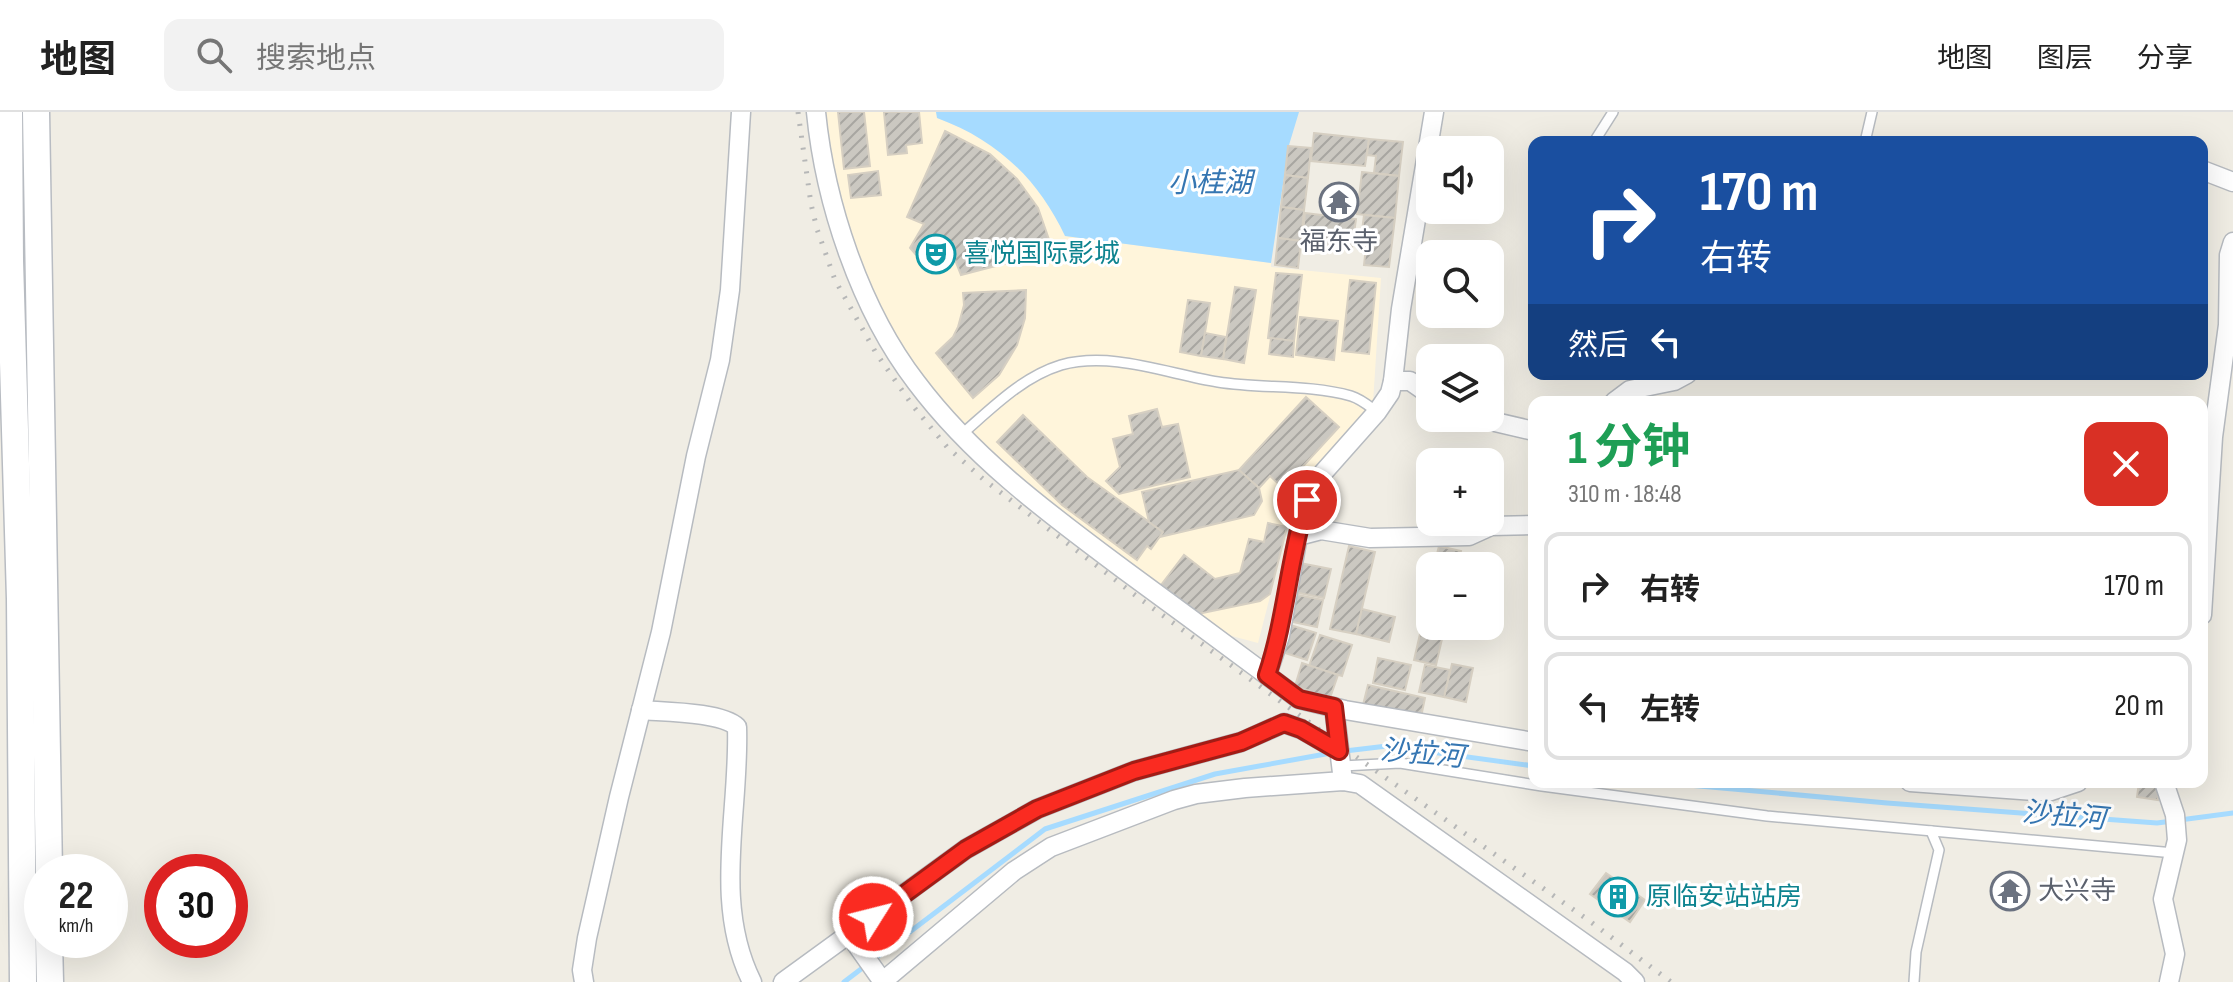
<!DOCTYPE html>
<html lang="zh">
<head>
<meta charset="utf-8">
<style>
	body { margin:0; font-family:"Sofia Sans Condensed","Noto Sans SC",sans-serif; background:#f2f2f2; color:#222; height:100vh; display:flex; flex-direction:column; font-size:30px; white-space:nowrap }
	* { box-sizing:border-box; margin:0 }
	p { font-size:26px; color:#767676 }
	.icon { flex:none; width:44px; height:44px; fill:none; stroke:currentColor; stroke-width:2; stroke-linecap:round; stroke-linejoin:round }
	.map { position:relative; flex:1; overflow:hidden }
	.drawer { position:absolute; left:1528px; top:284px; width:680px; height:392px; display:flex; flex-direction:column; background:#fff; border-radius:16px; box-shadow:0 8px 32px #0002 }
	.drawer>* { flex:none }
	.guide { position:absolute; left:1528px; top:24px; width:680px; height:244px; border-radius:16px; box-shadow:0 8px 32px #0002; background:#1a4fa0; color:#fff; overflow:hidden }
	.controls { position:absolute; left:1416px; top:24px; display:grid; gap:16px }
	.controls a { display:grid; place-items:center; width:88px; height:88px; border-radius:16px; background:#fff; box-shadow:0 8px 32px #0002; font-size:40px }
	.speed { position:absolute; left:24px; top:742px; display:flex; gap:16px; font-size:40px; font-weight:700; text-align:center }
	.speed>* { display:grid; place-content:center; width:104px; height:104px; border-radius:50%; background:#fff; box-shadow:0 8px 32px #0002; line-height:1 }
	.speed small { font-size:20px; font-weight:400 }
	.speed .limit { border:12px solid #d22; background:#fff; color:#111 }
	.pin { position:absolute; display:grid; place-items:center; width:68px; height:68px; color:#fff; margin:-34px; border:4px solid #fff; border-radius:50%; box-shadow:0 2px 8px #0007 }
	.me { position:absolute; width:88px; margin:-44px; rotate:54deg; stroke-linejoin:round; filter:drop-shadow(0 0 6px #0008) }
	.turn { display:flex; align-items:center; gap:28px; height:168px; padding:0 40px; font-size:36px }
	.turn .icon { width:104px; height:104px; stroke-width:2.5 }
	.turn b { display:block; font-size:56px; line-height:68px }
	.then { display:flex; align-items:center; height:76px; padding:0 40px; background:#0003; gap:16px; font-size:30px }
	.round { display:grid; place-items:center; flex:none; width:84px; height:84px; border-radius:16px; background:#f2f2f2 }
	.headline { display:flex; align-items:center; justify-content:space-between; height:136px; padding:0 40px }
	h1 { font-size:48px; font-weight:700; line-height:60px; color:#1e9e55 }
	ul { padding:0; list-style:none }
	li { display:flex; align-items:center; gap:24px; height:108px; margin:0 16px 12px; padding:0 24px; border:4px solid #e0e0e0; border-radius:16px }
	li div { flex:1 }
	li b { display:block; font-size:30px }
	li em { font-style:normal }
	header { display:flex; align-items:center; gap:48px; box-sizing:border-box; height:112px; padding:0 40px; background:#fff; border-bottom:2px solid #e0e0e0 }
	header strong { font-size:38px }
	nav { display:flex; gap:44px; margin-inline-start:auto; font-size:28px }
	.search { width:560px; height:72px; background:#f2f2f2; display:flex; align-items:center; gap:20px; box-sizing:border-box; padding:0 28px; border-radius:16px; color:#767676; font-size:30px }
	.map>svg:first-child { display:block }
</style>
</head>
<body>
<header>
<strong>地图</strong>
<div class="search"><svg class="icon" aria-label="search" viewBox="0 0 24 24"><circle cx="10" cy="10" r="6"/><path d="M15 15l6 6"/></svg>搜索地点</div>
<nav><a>地图</a><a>图层</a><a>分享</a></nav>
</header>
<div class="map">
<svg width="2233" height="870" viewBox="0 0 2233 870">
	<defs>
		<pattern id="building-hatch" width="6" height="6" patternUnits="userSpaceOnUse" patternTransform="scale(2)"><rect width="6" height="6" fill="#cbc8c1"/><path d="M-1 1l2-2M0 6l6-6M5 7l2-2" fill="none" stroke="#a8a6a1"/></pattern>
	</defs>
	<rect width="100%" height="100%" fill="#f0ede4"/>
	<polygon fill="#fff5db" points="821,0 936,0 938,6 978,23 1013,49 1044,84 1066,124 1271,151 1271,155 1381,166 1373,291 1298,376 1258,531 1228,523 1047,394 937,289 885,210 840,96"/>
	<path fill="#a6dbff" d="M936,0h363l-10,33 -18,118 -206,-27c-27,-57 -68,-96 -128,-118z"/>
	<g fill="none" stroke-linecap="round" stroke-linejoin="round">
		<g stroke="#a6dbff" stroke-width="5">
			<polyline points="1345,639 1387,634 1534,654"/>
			<polyline points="1655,670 1887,691 2157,711 2233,701"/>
			<polyline points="844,870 1045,717 1215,662 1331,641"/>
		</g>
	</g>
	<g fill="url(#building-hatch)" stroke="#d6cfc2" stroke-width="2">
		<polygon points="838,0 864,0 870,54 844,57"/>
		<polygon points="884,0 919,0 922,31 906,33 907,41 888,43"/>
		<polygon points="945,19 990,42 1017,67 1038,96 1053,139 961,163 955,148 932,161 910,136 924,112 907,105"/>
		<polygon points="1314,21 1369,27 1365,54 1311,49"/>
		<polygon points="1369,27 1403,30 1399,64 1374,61 1376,44 1367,43"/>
		<polygon points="1288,34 1311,36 1308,66 1285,63"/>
		<polygon points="878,59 881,83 851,86 848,63"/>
		<polygon points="1362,60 1399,64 1395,106 1357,102"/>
		<polygon points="1285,63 1308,66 1304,98 1281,95"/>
		<polygon points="1281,95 1304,98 1301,129 1278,126"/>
		<polygon points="1305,101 1356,107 1352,136 1302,131"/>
		<polygon points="1364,103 1395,106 1389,155 1364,153 1366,135 1360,135"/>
		<polygon points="1278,126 1301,129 1298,156 1275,153"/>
		<polygon points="1276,161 1302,163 1294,229 1268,226"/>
		<polygon points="1350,168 1376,171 1369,242 1342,239"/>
		<polygon points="1235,175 1256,178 1244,251 1223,247"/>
		<polygon points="1026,178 1025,206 1017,233 999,263 973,286 936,241 953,225 958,215 964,193 963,181"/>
		<polygon points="1188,188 1210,191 1201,244 1180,240"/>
		<polygon points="1300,205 1338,209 1334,248 1296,243"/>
		<polygon points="1205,221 1226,225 1223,247 1201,244"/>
		<polygon points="1271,226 1294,229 1293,245 1269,242"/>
		<polygon points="1306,285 1339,315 1283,376 1270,364 1259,376 1239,358"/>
		<polygon points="1157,297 1162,315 1178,312 1190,365 1119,382 1106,369 1120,355 1113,327 1133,322 1129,304"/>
		<polygon points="1023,303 1087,365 1163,420 1151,437 1147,434 1137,448 1062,393 997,330"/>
		<polygon points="1239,358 1259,376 1262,389 1254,403 1160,425 1163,420 1149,410 1142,380"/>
		<polygon points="1268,411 1287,415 1270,482 1260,489 1198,502 1161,473 1184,443 1215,467 1240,461 1249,427 1264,430"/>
		<polygon points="1349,434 1375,440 1356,522 1330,517"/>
		<polygon points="1439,434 1461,439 1458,454 1434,454"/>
		<polygon points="1300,451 1331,457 1324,486 1294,480"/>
		<polygon points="1293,482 1323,488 1317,515 1288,509"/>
		<polygon points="1426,493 1430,494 1430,514 1445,514 1443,524 1420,519"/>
		<polygon points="1362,497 1395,505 1389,530 1356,522"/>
		<polygon points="1287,512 1316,521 1307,548 1279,539"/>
		<polygon points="1420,522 1442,527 1436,553 1414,548"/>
		<polygon points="1320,523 1352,533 1342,564 1309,554"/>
		<polygon points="1378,546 1411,553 1405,578 1373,571"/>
		<polygon points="1302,551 1338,563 1330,586 1295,574"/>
		<polygon points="1452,552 1473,556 1466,590 1444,585"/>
		<polygon points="1425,553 1450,558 1444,585 1419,580"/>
		<polygon points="1368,573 1425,586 1421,605 1363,593"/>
		<polygon points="2139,670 2159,672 2158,688 2137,685"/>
		<polygon points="1606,761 1645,788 1630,810 1590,782"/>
	</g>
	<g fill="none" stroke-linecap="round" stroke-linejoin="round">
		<defs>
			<g id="lane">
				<polyline points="1594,30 1613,0"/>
				<polyline points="1865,30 1872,0"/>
				<path d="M962,322c30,-26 60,-57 99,-69 51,-14 107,9 157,17 44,7 90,2 133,14 10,3 18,10 26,16"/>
				<polyline points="1342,654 1400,651 1542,674 1767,704 2174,741"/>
				<polyline points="1914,870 1916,840 1939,738 1931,719"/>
			</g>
			<g id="street">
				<path d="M816,0c9,91 44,197 100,270 57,76 132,131 207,187 59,43 117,86 176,130l46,11 189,32"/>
				<polyline points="2202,58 2233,70"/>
				<polyline points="1393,269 1410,269 1430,283"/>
				<polyline points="1614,290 1630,278 1674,269 1687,262"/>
				<polyline points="1478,306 1534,319"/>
				<polyline points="1298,424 1321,418 1370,426 1469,424 1491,414 1534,413"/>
				<polyline points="2202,503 2213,325 2228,213 2229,143 2233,130"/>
				<polyline points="1267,563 1280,524 1301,407 1307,388 1322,362 1377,300 1390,281 1393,269 1401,197 1434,0"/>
				<polyline points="1334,595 1343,669"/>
				<path d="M641,598c23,2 80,2 96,17 3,85 -25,175 15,255"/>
				<polyline points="1910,670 2048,680 2078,670"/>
				<polyline points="2164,670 2175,703 2177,728 2163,787 2175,842 2169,870"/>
				<polyline points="849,822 883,870"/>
				<polyline points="584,870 582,858 587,826 619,685 661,520 696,344 720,248 730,178 741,0"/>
				<polyline points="783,870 966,737 1037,697 1134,659 1241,630 1284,611 1301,617 1339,639"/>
				<polyline points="882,870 1014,759 1051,735 1174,688 1196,682 1245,676 1343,669 1360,672 1625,860 1635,870"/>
			</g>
			<g id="secondary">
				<polyline points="9,0 10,149 20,487 23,870"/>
				<path d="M36,0c2,253 11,507 13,760"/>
				<polyline points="49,828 50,870"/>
			</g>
		</defs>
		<use href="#lane" stroke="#b7bbc0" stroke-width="12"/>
		<use href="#street" stroke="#b7bbc0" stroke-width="21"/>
		<use href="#secondary" stroke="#b8bcc2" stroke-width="29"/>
		<use href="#lane" stroke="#fff" stroke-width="9"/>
		<use href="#street" stroke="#fff" stroke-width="18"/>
		<use href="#secondary" stroke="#fff" stroke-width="26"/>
		<polyline stroke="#b6b7b7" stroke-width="5" stroke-dasharray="2 10" stroke-linecap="butt" points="798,0 811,92 817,117 835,168 876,241 913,294 947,335 983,367 1139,486 1362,649 1591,810 1671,870"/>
	</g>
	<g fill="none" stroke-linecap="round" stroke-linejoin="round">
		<defs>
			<path id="route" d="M873,805l93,-68 71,-40 97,-38 107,-29 43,-19 17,6 38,22 -5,-44 -35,-8 -32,-24c19,-57 22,-118 40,-175"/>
		</defs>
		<use href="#route" stroke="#a21c15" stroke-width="20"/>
		<use href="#route" stroke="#fa2b21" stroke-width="14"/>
	</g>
	<defs>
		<symbol id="temple-ring" viewBox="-11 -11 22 22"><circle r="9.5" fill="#fff" stroke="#6b7280" stroke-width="1.5"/><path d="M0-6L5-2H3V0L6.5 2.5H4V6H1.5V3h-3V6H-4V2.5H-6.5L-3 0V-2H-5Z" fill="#6b7280"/></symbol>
		<symbol id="theatre-ring" viewBox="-11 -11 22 22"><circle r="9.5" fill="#fff" stroke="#0f9aa8" stroke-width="1.5"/><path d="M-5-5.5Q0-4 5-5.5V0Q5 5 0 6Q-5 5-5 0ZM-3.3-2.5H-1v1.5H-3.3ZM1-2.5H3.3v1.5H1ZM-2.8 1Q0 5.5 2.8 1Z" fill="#0f9aa8"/></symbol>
		<symbol id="building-ring" viewBox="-11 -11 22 22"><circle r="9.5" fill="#fff" stroke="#0f9aa8" stroke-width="1.5"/><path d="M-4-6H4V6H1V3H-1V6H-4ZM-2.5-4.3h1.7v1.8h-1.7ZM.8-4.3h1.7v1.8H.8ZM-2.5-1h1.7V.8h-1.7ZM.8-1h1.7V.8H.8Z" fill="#0f9aa8"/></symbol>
	</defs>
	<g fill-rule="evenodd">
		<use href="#temple-ring" x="1317" y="68" width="44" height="44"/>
		<use href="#theatre-ring" x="914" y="120" width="44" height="44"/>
		<use href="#temple-ring" x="1988" y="757" width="44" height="44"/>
		<use href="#building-ring" x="1596" y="763" width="44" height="44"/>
	</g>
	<g text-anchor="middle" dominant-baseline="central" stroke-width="6" stroke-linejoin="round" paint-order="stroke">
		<g font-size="26" fill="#5b616d" stroke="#fff">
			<text x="1339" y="130">福东寺</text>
			<text x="2038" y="779" text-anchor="start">大兴寺</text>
		</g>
		<g font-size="26" fill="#0d838f" stroke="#fff" text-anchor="start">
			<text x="964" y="142">喜悦国际影城</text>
			<text x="1646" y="785">原临安站站房</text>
		</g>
		<g font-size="28" font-style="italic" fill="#3576b2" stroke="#fff">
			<text x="1210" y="71">小桂湖</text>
			<text transform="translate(1422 642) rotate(5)">沙拉河</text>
			<text transform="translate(2064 704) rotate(5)">沙拉河</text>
		</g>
	</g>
</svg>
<div class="controls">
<a><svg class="icon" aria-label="sound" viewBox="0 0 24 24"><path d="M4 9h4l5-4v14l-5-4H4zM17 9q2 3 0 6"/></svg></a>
<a><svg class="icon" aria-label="search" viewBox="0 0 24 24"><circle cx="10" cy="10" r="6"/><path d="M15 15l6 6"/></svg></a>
<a><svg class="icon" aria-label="layers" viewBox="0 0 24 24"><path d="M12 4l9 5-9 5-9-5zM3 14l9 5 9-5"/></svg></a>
<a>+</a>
<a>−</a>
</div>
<div class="speed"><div>22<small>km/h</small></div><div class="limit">30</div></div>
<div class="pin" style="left:1307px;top:388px;background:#d93025"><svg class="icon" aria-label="arrive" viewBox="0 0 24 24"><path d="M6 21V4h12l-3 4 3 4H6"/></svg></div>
<svg class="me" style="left:873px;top:805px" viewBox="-20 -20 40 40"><circle r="17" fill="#fa2b21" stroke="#fff" stroke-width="3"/><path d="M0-11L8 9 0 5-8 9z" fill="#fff"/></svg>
<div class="guide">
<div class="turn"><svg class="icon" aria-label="right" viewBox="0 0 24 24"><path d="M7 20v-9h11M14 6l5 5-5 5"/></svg><div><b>170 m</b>右转</div></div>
<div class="then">然后<svg class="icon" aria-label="left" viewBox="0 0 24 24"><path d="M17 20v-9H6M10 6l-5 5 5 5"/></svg></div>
</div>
<section class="drawer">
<div class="headline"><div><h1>1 分钟</h1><p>310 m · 18:48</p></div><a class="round" style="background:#d93025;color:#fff"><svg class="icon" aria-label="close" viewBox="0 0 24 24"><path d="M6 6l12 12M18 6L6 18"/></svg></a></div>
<ul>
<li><svg class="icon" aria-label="right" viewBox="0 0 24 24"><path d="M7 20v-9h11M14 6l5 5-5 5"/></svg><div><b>右转</b></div><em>170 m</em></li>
<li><svg class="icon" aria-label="left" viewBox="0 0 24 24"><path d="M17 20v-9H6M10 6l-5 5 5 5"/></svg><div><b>左转</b></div><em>20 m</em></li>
</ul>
</section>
</div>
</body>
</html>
